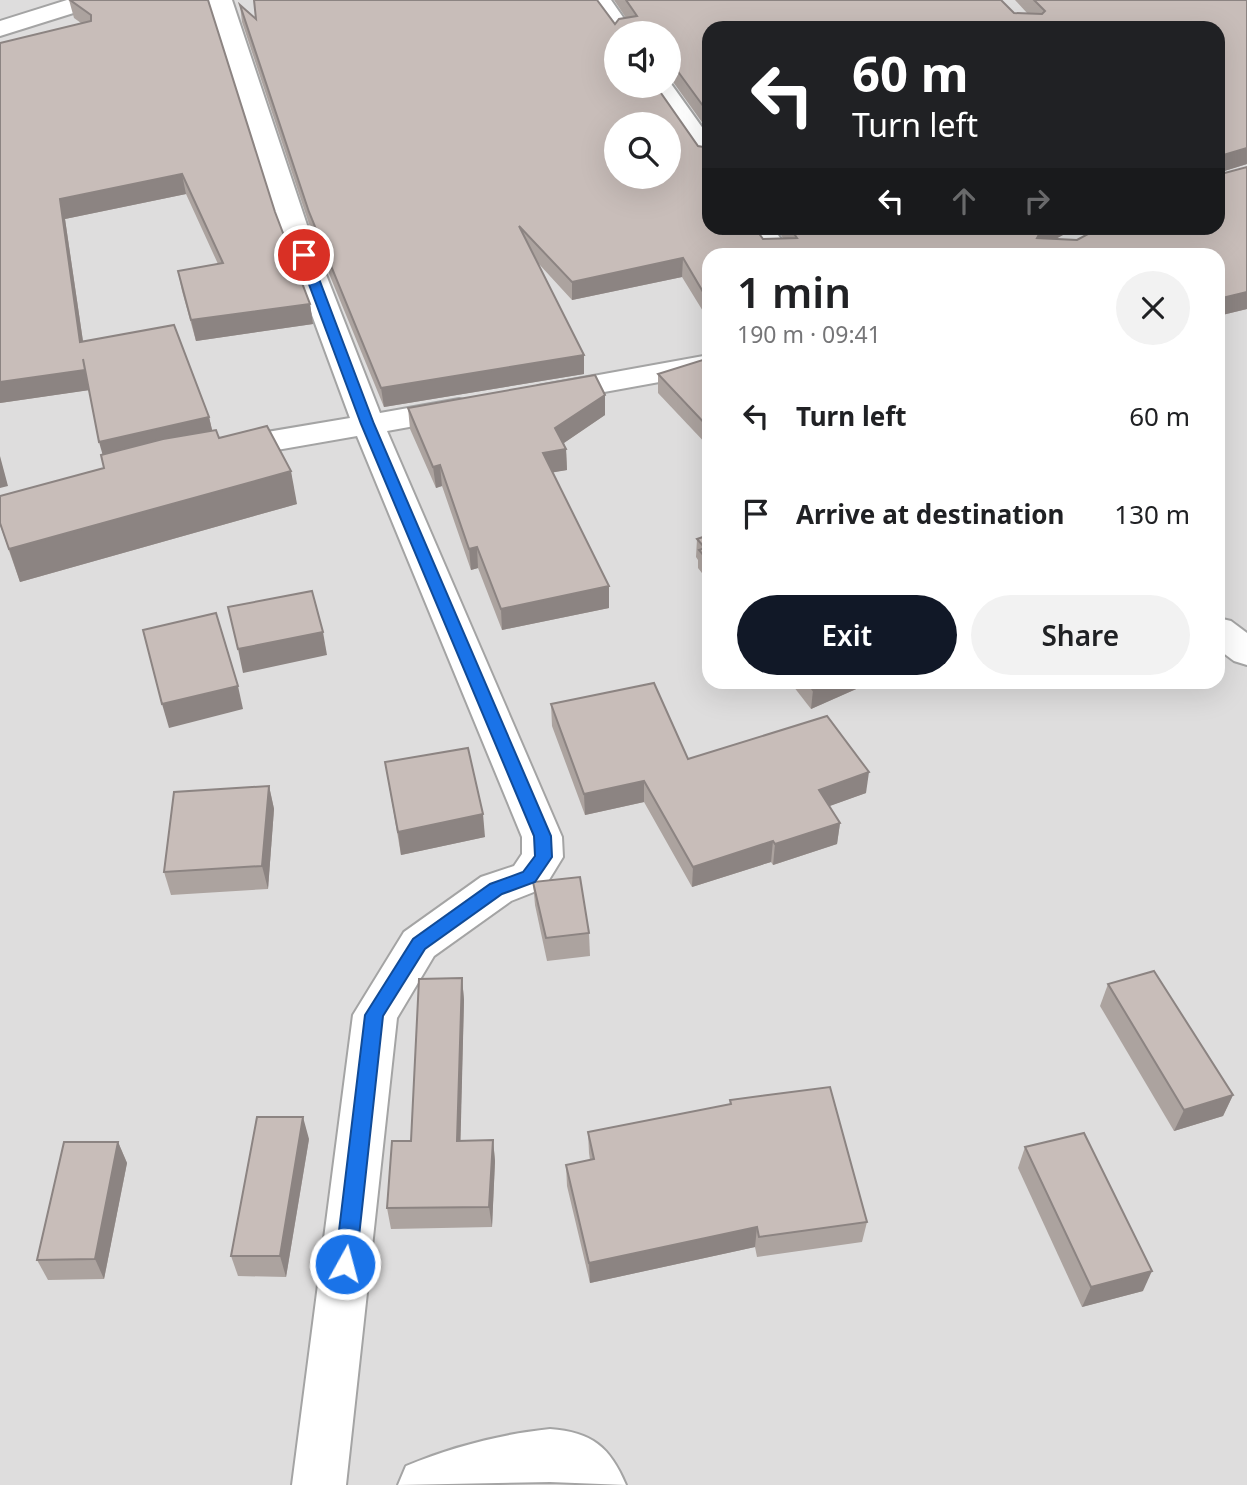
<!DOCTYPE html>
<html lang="en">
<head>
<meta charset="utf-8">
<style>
	body { margin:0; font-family:"Noto Sans",sans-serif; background:#f2f2f2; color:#202124; height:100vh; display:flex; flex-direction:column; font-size:26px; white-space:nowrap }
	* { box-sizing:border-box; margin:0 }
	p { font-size:23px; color:#757577 }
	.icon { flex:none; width:38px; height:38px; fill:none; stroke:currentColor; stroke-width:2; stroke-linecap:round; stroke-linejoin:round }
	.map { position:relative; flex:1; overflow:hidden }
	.sheet { position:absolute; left:702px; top:248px; width:523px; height:441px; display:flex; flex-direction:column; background:#fff; border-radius:21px; box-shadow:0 7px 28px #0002 }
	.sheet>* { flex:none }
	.banner { position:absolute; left:702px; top:21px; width:523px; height:214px; border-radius:21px; box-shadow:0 7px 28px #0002; background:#202124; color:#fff; overflow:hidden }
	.buttons { position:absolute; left:604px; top:21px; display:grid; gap:14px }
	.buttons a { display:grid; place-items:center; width:77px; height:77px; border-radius:50%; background:#fff; box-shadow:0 7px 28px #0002; font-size:35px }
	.pin { position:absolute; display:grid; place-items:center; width:60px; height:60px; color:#fff; margin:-30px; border:4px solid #fff; border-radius:50%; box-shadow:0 2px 7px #0007 }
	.me { position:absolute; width:77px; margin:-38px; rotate:7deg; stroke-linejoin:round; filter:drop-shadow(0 0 5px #0008) }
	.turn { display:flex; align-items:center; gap:24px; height:147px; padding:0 35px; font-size:32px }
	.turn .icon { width:91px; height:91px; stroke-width:2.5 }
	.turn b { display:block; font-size:49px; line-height:60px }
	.lanes { display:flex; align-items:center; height:66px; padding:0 35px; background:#0003; justify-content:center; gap:35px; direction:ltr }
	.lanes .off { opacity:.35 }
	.round { display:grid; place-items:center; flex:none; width:74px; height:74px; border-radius:37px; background:#f2f2f2 }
	.head { display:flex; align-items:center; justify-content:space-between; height:119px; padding:0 35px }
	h1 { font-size:42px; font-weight:600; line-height:52px }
	.action { display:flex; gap:14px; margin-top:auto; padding:14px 35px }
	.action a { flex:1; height:80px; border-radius:42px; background:#111827; color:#fff; font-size:28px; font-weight:600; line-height:80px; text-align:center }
	.action a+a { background:#f2f2f2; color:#202124 }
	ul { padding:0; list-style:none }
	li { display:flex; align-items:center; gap:21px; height:98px; padding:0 35px }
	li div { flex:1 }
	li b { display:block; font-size:26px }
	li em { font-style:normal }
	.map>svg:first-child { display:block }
</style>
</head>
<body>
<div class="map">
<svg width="1247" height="1485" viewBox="0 0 1247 1485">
	<rect width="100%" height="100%" fill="#f0ebe6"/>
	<path fill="#dedddd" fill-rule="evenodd" d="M0,0h1247v1485h-1247zM709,28h509v200h-509zM616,33h52v53h-52zM616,124h52v53h-52zM709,256h509v426h-509z"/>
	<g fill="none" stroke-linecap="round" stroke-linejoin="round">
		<defs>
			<g id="street">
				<polygon points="67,0 103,0 99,5 0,36 0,21"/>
				<polygon points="208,0 232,0 309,231 380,413 459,399 470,402 475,409 470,416 387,431 562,837 563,857 544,888 511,901 434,956 397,1018 346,1485 292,1485 353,1015 404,932 481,877 514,866 522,854 522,837 357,436 225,459 213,456 209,449 213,442 225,439 350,418 281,231"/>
				<polygon points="587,0 611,0 634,33 616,33 616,39 613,38"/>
				<polygon points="669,81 709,137 709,164 700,162 647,86 668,86"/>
				<polygon points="745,228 773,228 793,256 764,256"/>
				<polygon points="709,355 709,373 549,402 538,400 533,393 538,386 549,384"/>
				<polygon points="1218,618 1231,621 1247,633 1247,665 1234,661 1218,649"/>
				<path d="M550,1429c42,3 60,18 76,56l-76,-3 -152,3 8,-19c45,-19 96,-32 144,-37z"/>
			</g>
		</defs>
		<use href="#street" stroke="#a4a4a4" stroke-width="4"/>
		<use href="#street" fill="#fff" fill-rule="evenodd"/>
	</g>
	<g fill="#aca39f" fill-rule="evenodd">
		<polygon points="69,0 208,0 275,212 310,304 313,324 196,341 182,291 178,271 218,264 186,194 65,219 83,341 209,417 212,430 219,438 297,504 20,582 0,525 104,468 103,455 89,390 0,403 81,23 74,18"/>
		<path d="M614,0h387l13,13h13l-12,-13h232v164l-26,8v2l26,-7v142l-29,7v-60h-509v65l-27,-44 -110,23 -34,-37 46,111 -200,33 -73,-177 -69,-208 -2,-17 16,14 359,5 11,-6zM709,28l509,200 -141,12 -22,-1 21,-11h-300l7,10 -20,1 -54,-11 -93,-195h52l3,46 38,53z"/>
		<polygon points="709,358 709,447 658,393 658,374"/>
		<polygon points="605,395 605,415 564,443 566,449 567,470 553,472 609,608 502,630 478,568 471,570 442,486 436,488 410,429 408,408"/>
		<polygon points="709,535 709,582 698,568 698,560 696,557 697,539"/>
		<polygon points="790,682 872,682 811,709"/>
		<polygon points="551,704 688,759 866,793 829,806 840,823 837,844 773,865 771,862 692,887 644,802 585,815 552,726"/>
		<polygon points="385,762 485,837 401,855"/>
		<polygon points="269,786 274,809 268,889 171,895 164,872"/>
		<polygon points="533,882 589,933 590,956 547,961 535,905"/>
		<polygon points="462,978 464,1000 460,1141 493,1140 495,1161 492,1227 391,1229 387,1208 411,1141"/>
		<polygon points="1108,984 1233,1095 1223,1116 1174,1131 1100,1006"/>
		<polygon points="730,1100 867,1222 862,1242 757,1257 755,1247 590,1283 567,1186 566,1165 590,1160 589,1153 588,1132 730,1104"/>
		<polygon points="309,1139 286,1277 238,1276 231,1256"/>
		<polygon points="118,1142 127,1163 104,1279 48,1280 37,1260"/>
		<polygon points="1025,1147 1143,1291 1082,1307 1018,1168"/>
	</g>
	<g fill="#8c8482">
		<polygon points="671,62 671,79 668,81 668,64"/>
		<polygon points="1247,148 1247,164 1218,173 1220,156"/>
		<polygon points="182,174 186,194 65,219 86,362 80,342 60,199"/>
		<polygon points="1046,228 1076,228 1039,248 1037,238 1042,229"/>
		<polygon points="683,258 682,277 572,300 572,282"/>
		<polygon points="1247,292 1247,309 1218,316 1218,299"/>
		<polygon points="310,304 313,324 196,341 191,320"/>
		<polygon points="584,355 584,374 384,407 381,388"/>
		<polygon points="83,359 90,390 0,403 0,382"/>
		<polygon points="605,395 605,415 555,449 555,428"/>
		<polygon points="209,417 214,438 105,463 99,442"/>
		<polygon points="566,449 567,470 544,474 543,453"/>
		<polygon points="0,456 8,486 0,488"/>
		<polygon points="440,465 442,486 436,488 433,467"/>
		<polygon points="291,471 297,504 20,582 9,549"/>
		<polygon points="477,547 478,568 471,570 469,549"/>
		<polygon points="609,586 609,608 502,630 501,609"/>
		<polygon points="323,632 327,655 243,673 238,649"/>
		<polygon points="830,682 872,682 811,709 813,690"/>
		<polygon points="238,686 243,709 169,728 162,704"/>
		<polygon points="869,772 866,793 816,811 819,790"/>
		<polygon points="644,781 644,802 585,815 584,794"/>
		<polygon points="269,786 274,809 268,889 262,866"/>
		<polygon points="483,814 485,837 401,855 398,832"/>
		<polygon points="840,823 837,844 773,865 775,844"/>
		<polygon points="773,841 771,862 692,887 693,867"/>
		<polygon points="462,978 464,1000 460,1162 457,1141"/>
		<polygon points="1233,1095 1223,1116 1174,1131 1184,1110"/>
		<polygon points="303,1117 309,1139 286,1277 280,1256"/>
		<polygon points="493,1140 495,1161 492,1227 489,1207"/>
		<polygon points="118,1142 127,1163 104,1279 95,1259"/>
		<polygon points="757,1227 755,1247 590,1283 589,1263"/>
		<polygon points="1152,1271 1143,1291 1082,1307 1091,1287"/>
	</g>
	<g fill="#c8bdb9" stroke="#8c8482" stroke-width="2" fill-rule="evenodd">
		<polygon points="70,0 208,0 275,212 310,304 191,320 178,271 223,263 182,174 60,199 80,342 174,325 209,417 99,442 83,359 85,370 0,382 0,43 91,21 91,15"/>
		<path d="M254,0h343l18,24 4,-5 18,-3 -11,-16h375l13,13 28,1 3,-3 -11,-11h213v148l-27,8 1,18 26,-7v125l-29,7v-43h-509v46l-26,-44 -111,24 -53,-56 65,129 -203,33 -72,-176 -69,-207 16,14zM709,28h509v200h-119l-22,12 -40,-2 5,-9 4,-1h-256l7,10 -34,1 -8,-11h-46v-80l-11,-2 -42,-60h-40v-53h52v31l3,-2 38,52zM616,124h52v53h-52z"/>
		<polygon points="709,358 709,428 658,374"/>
		<polygon points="595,375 605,395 555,428 566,449 543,453 609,586 501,609 477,547 469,549 440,465 433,467 408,408"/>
		<polygon points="267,426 291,471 9,549 0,523 0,496 104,468 101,455 163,439 216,430 219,438"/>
		<polygon points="709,535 709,562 699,550 705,548 697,539"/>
		<polygon points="312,591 323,632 238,649 228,607"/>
		<polygon points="216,613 238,686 162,704 143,630"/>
		<polygon points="807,682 830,682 813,690"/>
		<polygon points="654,683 688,759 827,716 869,772 819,790 840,823 775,844 773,841 693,867 644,781 584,794 551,704"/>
		<polygon points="468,748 483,814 398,832 385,762"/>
		<polygon points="269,786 262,866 164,872 174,792"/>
		<polygon points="580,877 589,933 546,938 533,882"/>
		<polygon points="1154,971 1233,1095 1184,1110 1108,984"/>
		<polygon points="462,978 457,1141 493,1140 489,1207 387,1208 392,1141 411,1141 419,979"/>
		<polygon points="830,1087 867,1222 759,1237 757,1227 589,1263 566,1165 594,1159 588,1132 731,1104 730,1100"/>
		<polygon points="257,1117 303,1117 280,1256 231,1256"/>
		<polygon points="1084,1133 1152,1271 1091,1287 1025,1147"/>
		<polygon points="64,1142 118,1142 95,1259 37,1260"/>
	</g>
	<polygon fill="#1a73e8" stroke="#114b97" stroke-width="2" points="300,252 310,255 374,424 551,836 552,857 535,882 502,894 425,949 383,1016 356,1264 353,1271 345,1273 338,1271 335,1264 365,1015 413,939 490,884 523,872 535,856 534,836 361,424 298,255"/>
</svg>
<div class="buttons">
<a><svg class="icon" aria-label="sound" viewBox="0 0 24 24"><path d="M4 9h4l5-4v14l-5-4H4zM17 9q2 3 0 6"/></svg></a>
<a><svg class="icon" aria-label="search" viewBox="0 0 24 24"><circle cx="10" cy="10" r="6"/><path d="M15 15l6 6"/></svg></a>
</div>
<div class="pin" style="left:304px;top:255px;background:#d93025"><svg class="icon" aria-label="arrive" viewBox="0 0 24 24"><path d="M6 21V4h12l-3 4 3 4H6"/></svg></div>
<svg class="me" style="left:345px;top:1264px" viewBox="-20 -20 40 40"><circle r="17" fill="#1a73e8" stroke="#fff" stroke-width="3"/><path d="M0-11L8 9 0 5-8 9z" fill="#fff"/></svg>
<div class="banner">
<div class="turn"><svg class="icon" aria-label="left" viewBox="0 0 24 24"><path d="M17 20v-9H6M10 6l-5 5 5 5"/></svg><div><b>60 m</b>Turn left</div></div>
<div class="lanes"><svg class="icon" aria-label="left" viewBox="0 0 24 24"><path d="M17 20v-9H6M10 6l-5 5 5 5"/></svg><svg class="icon off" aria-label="ahead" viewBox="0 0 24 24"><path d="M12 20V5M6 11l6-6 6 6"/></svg><svg class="icon off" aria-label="right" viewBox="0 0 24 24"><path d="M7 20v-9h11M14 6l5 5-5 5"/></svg></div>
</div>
<section class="sheet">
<div class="head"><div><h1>1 min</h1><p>190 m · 09:41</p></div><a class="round"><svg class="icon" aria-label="close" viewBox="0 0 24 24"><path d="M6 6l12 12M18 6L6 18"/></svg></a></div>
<ul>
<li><svg class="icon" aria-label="left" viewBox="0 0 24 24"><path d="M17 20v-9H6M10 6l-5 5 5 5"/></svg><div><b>Turn left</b></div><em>60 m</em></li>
<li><svg class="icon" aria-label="arrive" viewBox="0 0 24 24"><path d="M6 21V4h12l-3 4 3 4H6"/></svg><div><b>Arrive at destination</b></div><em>130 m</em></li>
</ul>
<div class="action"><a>Exit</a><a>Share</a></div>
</section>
</div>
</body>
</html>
